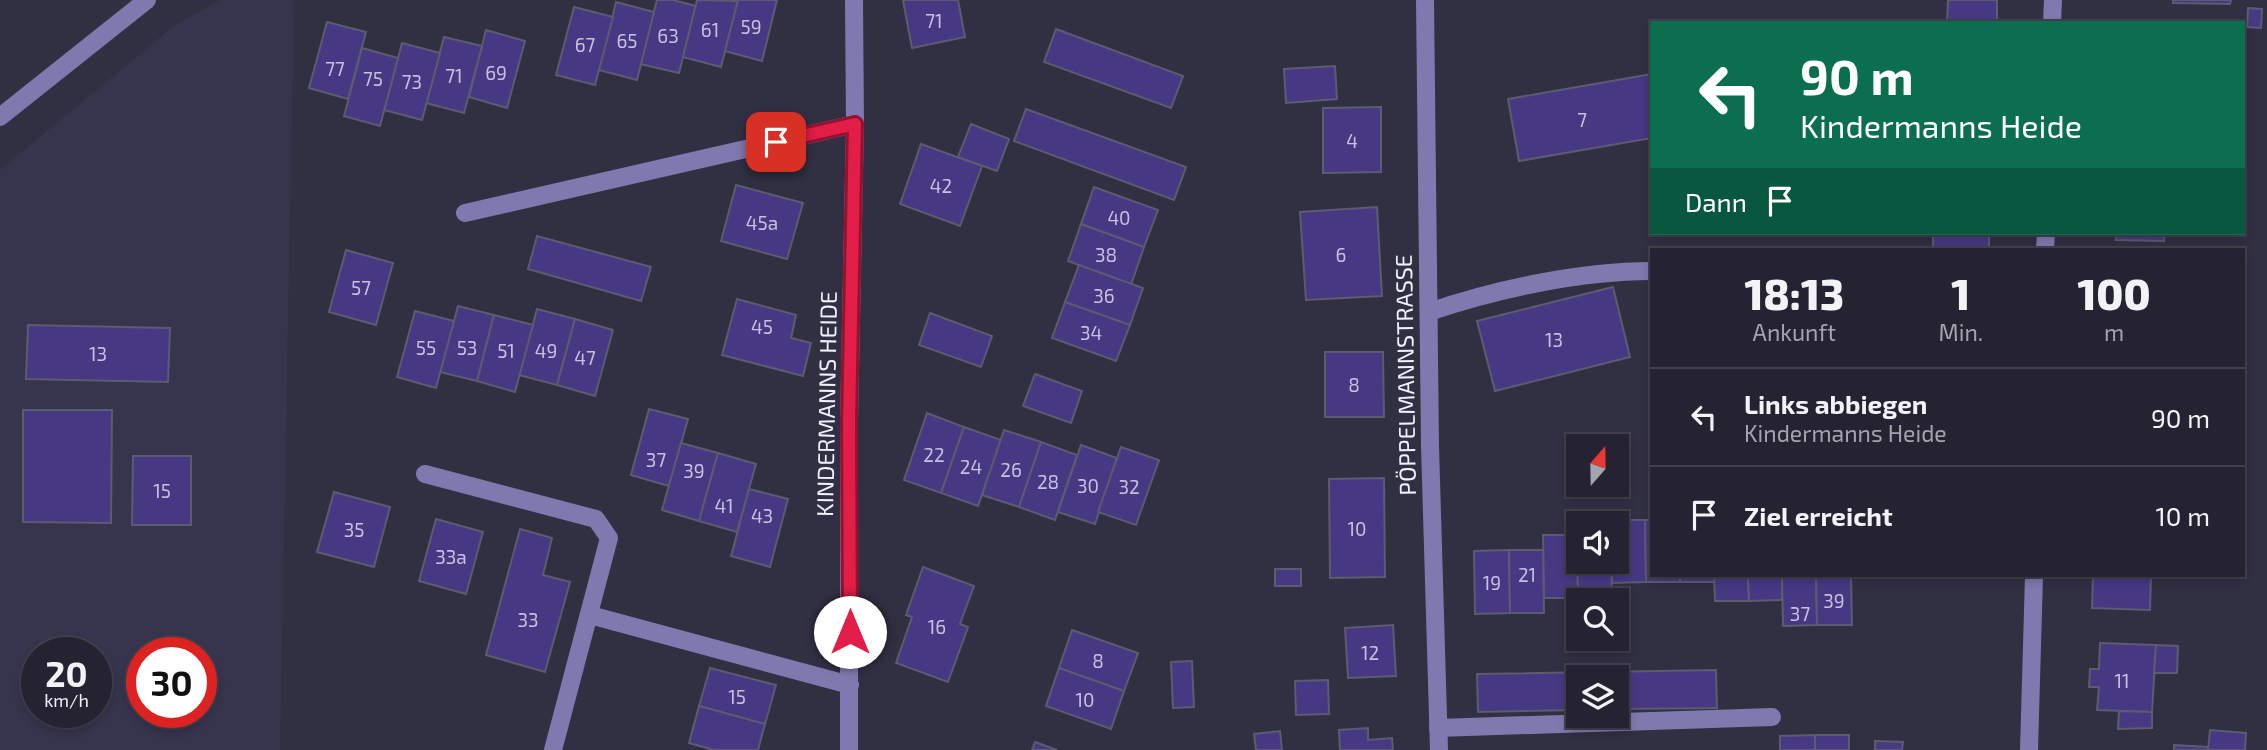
<!DOCTYPE html>
<html lang="de">
<head>
<meta charset="utf-8">
<style>
	body { margin:0; font-family:"Exo 2",sans-serif; background:#312f3e; color:#f1f3f6; height:100vh; display:flex; flex-direction:column; font-size:26px; white-space:nowrap }
	* { box-sizing:border-box; margin:0 }
	p { font-size:23px; color:#a3a4ac }
	.icon { flex:none; width:38px; height:38px; fill:none; stroke:currentColor; stroke-width:2; stroke-linecap:round; stroke-linejoin:round }
	.map { position:relative; flex:1; overflow:hidden }
	.panel { position:absolute; left:1650px; top:248px; width:595px; height:329px; display:flex; flex-direction:column; background:#252332; border-radius:0px; box-shadow:0 4px 10px #0003,0 0 0 2px #42404d }
	.panel>* { flex:none }
	.banner { position:absolute; left:1650px; top:21px; width:595px; height:214px; border-radius:0px; box-shadow:0 4px 10px #0003,0 0 0 2px #42404d; background:#0b6e4f; color:#fff; overflow:hidden }
	.needle { width:46px; rotate:20deg }
	.fabs { position:absolute; left:1566px; top:434px; display:grid; gap:14px }
	.fabs a { display:grid; place-items:center; width:63px; height:63px; border-radius:0px; background:#252332; box-shadow:0 4px 10px #0003,0 0 0 2px #42404d; font-size:35px }
	.speed { position:absolute; left:21px; top:637px; display:flex; gap:14px; font-size:35px; font-weight:700; text-align:center }
	.speed>* { display:grid; place-content:center; width:91px; height:91px; border-radius:50%; background:#252332; box-shadow:0 4px 10px #0003,0 0 0 2px #42404d; line-height:1 }
	.speed small { font-size:18px; font-weight:400 }
	.speed .limit { border:10px solid #d22; background:#fff; color:#111 }
	.pin { position:absolute; display:grid; place-items:center; width:60px; height:60px; color:#fff; margin:-30px; border-radius:14px; box-shadow:0 4px 10px #0006 }
	.me { position:absolute; width:77px; margin:-38px; rotate:0deg; stroke-linejoin:round; filter:drop-shadow(0 0 5px #0008) }
	.turn { display:flex; align-items:center; gap:24px; height:147px; padding:0 35px; font-size:32px }
	.turn .icon { width:91px; height:91px; stroke-width:2.5 }
	.turn b { display:block; font-size:49px; line-height:60px }
	.then { display:flex; align-items:center; height:66px; padding:0 35px; background:#0003; gap:14px; font-size:26px }
	.eta { display:flex; justify-content:space-evenly; align-items:center; height:119px; text-align:center }
	.eta b { font-size:42px; font-weight:800; line-height:49px }
	ul { padding:0; list-style:none }
	li { display:flex; align-items:center; gap:21px; height:98px; padding:0 35px; border-top:2px solid #42404d }
	li div { flex:1 }
	li b { display:block; font-size:26px }
	li em { font-style:normal }
	.map>svg:first-child { display:block }
</style>
</head>
<body>
<div class="map">
<svg width="2267" height="750" viewBox="0 0 2267 750">
	<rect width="100%" height="100%" fill="#312f42"/>
	<path fill="#37344e" fill-rule="evenodd" d="M220,0h74l-14,750h-280v-580l175,-145zM37,653h59v59h-59zM142,653h59v59h-59z"/>
	<g fill="#473884" stroke="#5d5b70" stroke-width="2">
		<polygon points="657,0 673,0 696,6 679,73 640,64"/>
		<polygon points="697,0 738,1 721,67 683,57"/>
		<polygon points="777,0 762,61 725,51 738,0"/>
		<polygon points="903,0 958,0 965,37 912,48"/>
		<polygon points="1948,0 1997,0 1997,23 1947,23"/>
		<polygon points="2173,0 2231,0 2230,4 2173,3"/>
		<polygon points="616,2 654,12 637,80 599,70"/>
		<polygon points="574,7 613,17 595,85 556,75"/>
		<polygon points="2248,8 2262,9 2261,28 2247,27"/>
		<polygon points="327,22 366,32 348,99 309,88"/>
		<polygon points="1056,29 1183,76 1171,108 1044,62"/>
		<polygon points="486,30 525,41 507,108 469,97"/>
		<polygon points="444,37 482,46 464,113 426,103"/>
		<polygon points="402,43 440,53 422,120 384,110"/>
		<polygon points="362,48 398,58 380,126 344,116"/>
		<polygon points="1335,66 1337,99 1286,103 1284,69"/>
		<polygon points="1652,74 1652,138 1519,161 1508,99"/>
		<polygon points="1381,107 1381,172 1323,173 1323,108"/>
		<polygon points="1026,109 1186,167 1174,200 1014,141"/>
		<polygon points="971,124 1009,139 997,171 958,157"/>
		<polygon points="921,144 982,166 960,226 900,204"/>
		<polygon points="736,185 803,203 787,259 721,241"/>
		<polygon points="1094,187 1158,210 1144,247 1081,224"/>
		<polygon points="1377,207 1382,296 1306,300 1300,212"/>
		<polygon points="1081,224 1144,247 1131,285 1068,261"/>
		<rect x="1933" y="233" width="56" height="17"/>
		<polygon points="2116,233 2164,233 2164,241 2116,240"/>
		<polygon points="537,236 651,267 641,301 528,269"/>
		<polygon points="346,250 393,263 376,325 329,312"/>
		<polygon points="1079,265 1143,288 1130,325 1065,302"/>
		<polygon points="1613,287 1630,357 1495,391 1477,321"/>
		<polygon points="737,299 796,315 791,338 811,343 803,376 722,355"/>
		<polygon points="1065,302 1130,325 1116,361 1052,338"/>
		<polygon points="458,306 494,315 477,381 440,372"/>
		<polygon points="537,309 575,319 557,385 519,375"/>
		<polygon points="415,311 454,321 436,388 397,377"/>
		<polygon points="930,313 992,336 981,367 919,345"/>
		<polygon points="494,315 533,325 515,392 477,381"/>
		<polygon points="575,319 613,330 595,396 557,385"/>
		<polygon points="28,325 170,328 168,382 26,379"/>
		<polygon points="1325,352 1383,352 1384,417 1325,417"/>
		<polygon points="1035,374 1082,391 1071,423 1023,406"/>
		<polygon points="649,409 688,419 669,486 631,475"/>
		<polygon points="23,410 112,410 111,523 23,522"/>
		<polygon points="927,413 964,427 941,493 904,480"/>
		<polygon points="964,427 1001,440 978,506 941,493"/>
		<polygon points="1004,430 1041,442 1019,507 982,495"/>
		<polygon points="1041,442 1077,455 1055,520 1019,507"/>
		<polygon points="681,443 718,453 699,521 662,510"/>
		<polygon points="1081,445 1117,458 1095,524 1058,512"/>
		<polygon points="1121,447 1159,460 1136,525 1098,512"/>
		<polygon points="718,453 756,464 737,532 699,521"/>
		<polygon points="133,456 191,456 191,525 132,525"/>
		<polygon points="1384,478 1385,577 1330,578 1329,479"/>
		<polygon points="749,489 788,499 770,567 731,556"/>
		<polygon points="334,492 390,507 374,567 317,552"/>
		<polygon points="436,519 483,532 466,594 419,581"/>
		<polygon points="1611,520 1645,520 1646,582 1612,583 1611,562 1617,562 1617,523 1611,523"/>
		<polygon points="1645,520 1652,520 1652,576 1680,576 1680,582 1646,582"/>
		<polygon points="520,529 552,538 543,575 570,582 545,672 486,655"/>
		<polygon points="1543,535 1577,535 1578,598 1544,598"/>
		<polygon points="1577,535 1578,562 1611,562 1612,597 1578,598"/>
		<polygon points="1509,550 1510,613 1475,614 1474,551"/>
		<polygon points="1509,550 1543,550 1544,613 1510,613"/>
		<polygon points="923,567 974,586 960,624 968,627 948,682 896,663 912,617 906,615"/>
		<rect x="1275" y="569" width="26" height="17"/>
		<rect x="1680" y="576" width="34" height="6"/>
		<polygon points="1714,576 1748,576 1749,601 1715,601"/>
		<polygon points="1748,576 1782,576 1782,600 1749,601"/>
		<polygon points="1782,576 1816,576 1817,625 1783,626"/>
		<polygon points="1816,576 1851,576 1852,625 1817,625"/>
		<polygon points="2093,576 2151,576 2150,610 2092,608"/>
		<polygon points="1393,625 1396,676 1348,678 1345,628"/>
		<polygon points="1072,630 1138,653 1124,691 1059,668"/>
		<polygon points="2100,643 2156,645 2152,712 2097,710 2099,687 2089,687 2090,669 2099,669"/>
		<polygon points="2156,645 2178,646 2177,673 2154,673"/>
		<polygon points="1192,661 1194,707 1173,708 1171,662"/>
		<polygon points="710,668 776,685 765,724 699,706"/>
		<polygon points="1059,668 1124,691 1111,729 1046,706"/>
		<polygon points="1716,670 1717,708 1617,709 1617,677 1578,677 1578,710 1478,712 1477,674"/>
		<polygon points="1328,680 1329,714 1296,715 1295,681"/>
		<polygon points="699,706 765,724 758,750 714,750 689,743"/>
		<polygon points="2119,711 2152,712 2152,728 2118,729"/>
		<polygon points="1368,728 1368,740 1392,738 1393,750 1340,750 1339,730"/>
		<polygon points="2210,730 2246,733 2245,750 2208,750"/>
		<polygon points="1280,731 1282,750 1256,750 1254,734"/>
		<polygon points="1815,735 1815,750 1780,750 1780,736"/>
		<rect x="1815" y="735" width="34" height="15"/>
		<polygon points="1875,741 1903,742 1902,750 1875,750"/>
		<polygon points="1035,742 1057,750 1032,750"/>
		<polygon points="2174,745 2208,747 2208,750 2174,750"/>
	</g>
	<g fill="none" stroke-linecap="round" stroke-linejoin="round">
		<g stroke="#7f79af" stroke-width="18">
			<polyline points="1425,0 1430,446 1439,750"/>
			<polyline points="2052,23 2053,0"/>
			<polyline points="0,117 147,0"/>
			<polyline points="465,213 855,124"/>
			<polyline points="2045,250 2046,233"/>
			<path d="M1429,312c67,-23 152,-41 223,-41"/>
			<polyline points="425,474 596,519 609,538 553,750"/>
			<polyline points="590,615 850,685"/>
			<polyline points="1438,728 1772,717"/>
			<polyline points="849,750 849,421 855,124 854,0"/>
			<polyline points="2029,750 2034,576"/>
		</g>
	</g>
	<g fill="none" stroke-linecap="round" stroke-linejoin="round">
		<defs>
			<polyline id="route" points="776,142 855,124 849,421 850,632"/>
		</defs>
		<use href="#route" stroke="#92132f" stroke-width="18"/>
		<use href="#route" stroke="#e11d48" stroke-width="12"/>
	</g>
	<g text-anchor="middle" dominant-baseline="central" stroke-width="7" stroke-linejoin="round" paint-order="stroke">
		<g font-size="19" fill="#c6c1de">
			<text x="934" y="20">71</text>
			<text x="751" y="26">59</text>
			<text x="710" y="29">61</text>
			<text x="668" y="35">63</text>
			<text x="627" y="40">65</text>
			<text x="585" y="44">67</text>
			<text x="335" y="68">77</text>
			<text x="496" y="72">69</text>
			<text x="454" y="75">71</text>
			<text x="373" y="78">75</text>
			<text x="412" y="81">73</text>
			<text x="1582" y="119">7</text>
			<text x="1352" y="140">4</text>
			<text x="941" y="185">42</text>
			<text x="1119" y="217">40</text>
			<text x="762" y="222">45a</text>
			<text x="1106" y="254">38</text>
			<text x="1341" y="254">6</text>
			<text x="361" y="287">57</text>
			<text x="1104" y="295">36</text>
			<text x="762" y="326">45</text>
			<text x="1091" y="332">34</text>
			<text x="1554" y="339">13</text>
			<text x="426" y="347">55</text>
			<text x="467" y="347">53</text>
			<text x="506" y="350">51</text>
			<text x="546" y="350">49</text>
			<text x="98" y="353">13</text>
			<text x="585" y="357">47</text>
			<text x="1354" y="384">8</text>
			<text x="934" y="454">22</text>
			<text x="656" y="459">37</text>
			<text x="971" y="466">24</text>
			<text x="1011" y="469">26</text>
			<text x="694" y="470">39</text>
			<text x="1048" y="481">28</text>
			<text x="1088" y="485">30</text>
			<text x="1129" y="486">32</text>
			<text x="162" y="490">15</text>
			<text x="724" y="505">41</text>
			<text x="762" y="515">43</text>
			<text x="1357" y="528">10</text>
			<text x="354" y="529">35</text>
			<text x="451" y="556">33a</text>
			<text x="1527" y="574">21</text>
			<text x="1492" y="582">19</text>
			<text x="1834" y="600">39</text>
			<text x="1800" y="613">37</text>
			<text x="528" y="619">33</text>
			<text x="937" y="626">16</text>
			<text x="1370" y="652">12</text>
			<text x="1098" y="660">8</text>
			<text x="2122" y="680">11</text>
			<text x="737" y="696">15</text>
			<text x="1085" y="699">10</text>
		</g>
		<g font-size="23" fill="#f0effc" stroke="#312f42">
			<text transform="translate(1405 375) rotate(-91)">PÖPPELMANNSTRASSE</text>
			<text transform="translate(826 404) rotate(-89)">KINDERMANNS HEIDE</text>
		</g>
	</g>
</svg>
<div class="fabs">
<a><svg class="needle" viewBox="-14 -14 28 28"><path d="M0-13l5 13h-10z" fill="#e53935"/><path d="M0 13l5-13h-10z" fill="#a3a4ac"/></svg></a>
<a><svg class="icon" aria-label="sound" viewBox="0 0 24 24"><path d="M4 9h4l5-4v14l-5-4H4zM17 9q2 3 0 6"/></svg></a>
<a><svg class="icon" aria-label="search" viewBox="0 0 24 24"><circle cx="10" cy="10" r="6"/><path d="M15 15l6 6"/></svg></a>
<a><svg class="icon" aria-label="layers" viewBox="0 0 24 24"><path d="M12 4l9 5-9 5-9-5zM3 14l9 5 9-5"/></svg></a>
</div>
<div class="speed"><div>20<small>km/h</small></div><div class="limit">30</div></div>
<div class="pin" style="left:776px;top:142px;background:#d93025"><svg class="icon" aria-label="arrive" viewBox="0 0 24 24"><path d="M6 21V4h12l-3 4 3 4H6"/></svg></div>
<svg class="me" style="left:850px;top:632px" viewBox="-20 -20 40 40"><circle r="19" fill="#fff"/><path d="M0-13L10 11 0 6-10 11z" fill="#e11d48"/></svg>
<div class="banner">
<div class="turn"><svg class="icon" aria-label="left" viewBox="0 0 24 24"><path d="M17 20v-9H6M10 6l-5 5 5 5"/></svg><div><b>90 m</b>Kindermanns Heide</div></div>
<div class="then">Dann<svg class="icon" aria-label="arrive" viewBox="0 0 24 24"><path d="M6 21V4h12l-3 4 3 4H6"/></svg></div>
</div>
<section class="panel">
<div class="eta">
<div><b>18:13</b><p>Ankunft</p></div>
<div><b>1</b><p>Min.</p></div>
<div><b>100</b><p>m</p></div>
</div>
<ul>
<li><svg class="icon" aria-label="left" viewBox="0 0 24 24"><path d="M17 20v-9H6M10 6l-5 5 5 5"/></svg><div><b>Links abbiegen</b><p>Kindermanns Heide</p></div><em>90 m</em></li>
<li><svg class="icon" aria-label="arrive" viewBox="0 0 24 24"><path d="M6 21V4h12l-3 4 3 4H6"/></svg><div><b>Ziel erreicht</b></div><em>10 m</em></li>
</ul>
</section>
</div>
</body>
</html>
